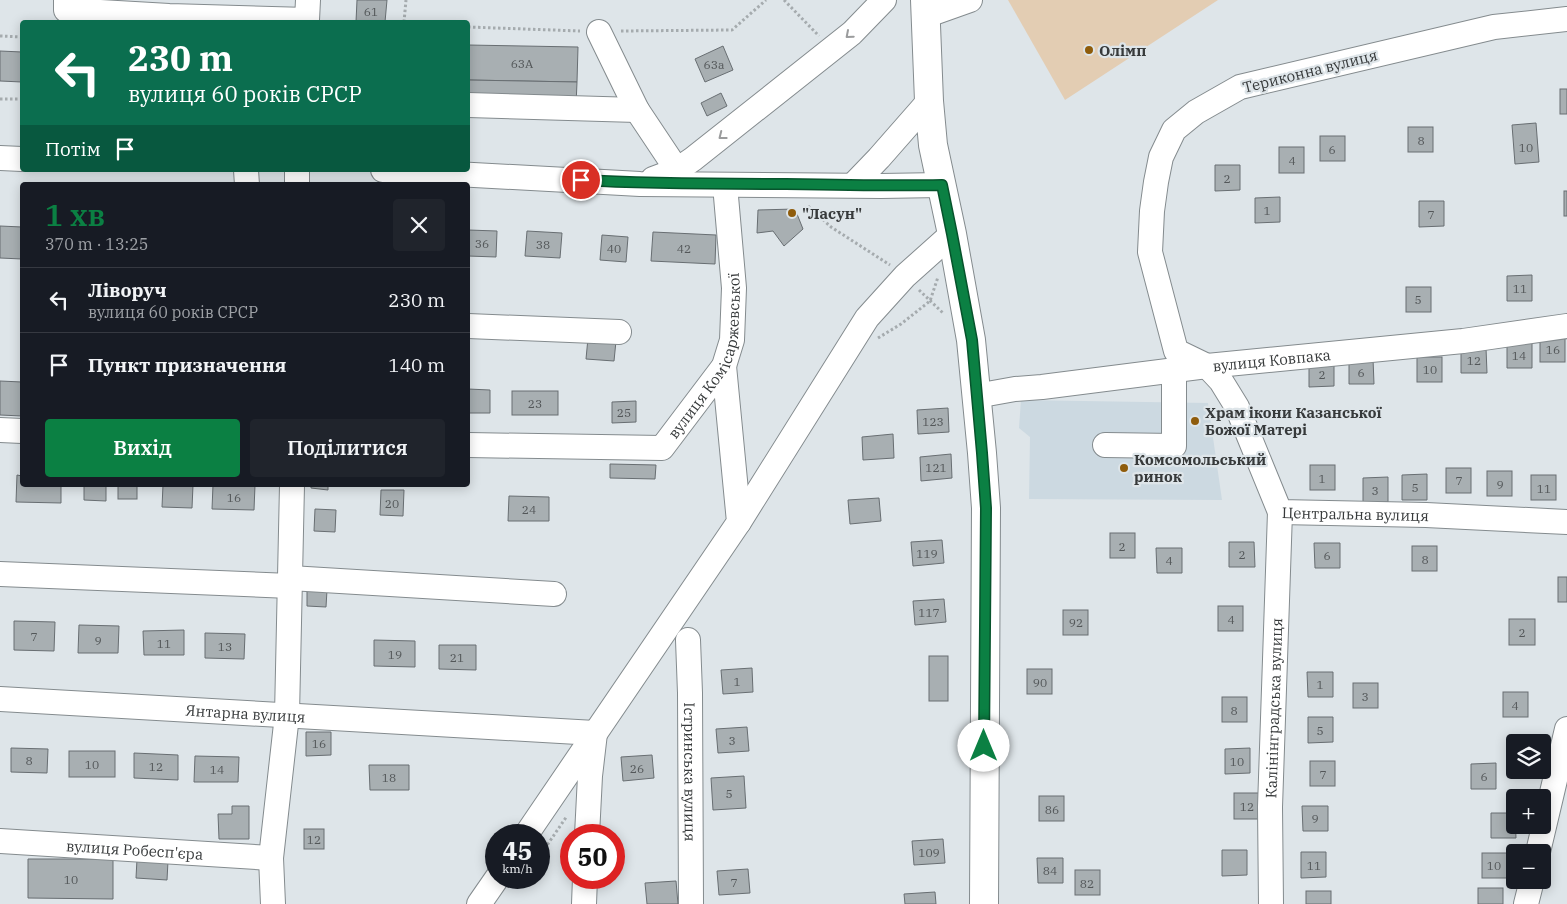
<!DOCTYPE html>
<html lang="uk">
<head>
<meta charset="utf-8">
<style>
	body { margin:0; font-family:"IBM Plex Serif",serif; background:#20242c; color:#f1f3f6; height:100vh; display:flex; flex-direction:column; font-size:19px; white-space:nowrap }
	* { box-sizing:border-box; margin:0 }
	p { font-size:16px; color:#9ea1a6 }
	.icon { flex:none; width:28px; height:28px; fill:none; stroke:currentColor; stroke-width:2; stroke-linecap:round; stroke-linejoin:round }
	.map { position:relative; flex:1; overflow:hidden }
	.sheet { position:absolute; left:20px; top:182px; width:450px; height:305px; display:flex; flex-direction:column; background:#171b24; border-radius:5px; box-shadow:0 2px 12px #0003 }
	.sheet>* { flex:none }
	.guide { position:absolute; left:20px; top:20px; width:450px; height:152px; border-radius:5px; box-shadow:0 2px 12px #0003; background:#0b6e4f; color:#fff; overflow:hidden }
	.tools { position:absolute; left:1506px; top:734px; display:grid; gap:10px }
	.tools a { display:grid; place-items:center; width:45px; height:45px; border-radius:5px; background:#171b24; box-shadow:0 2px 12px #0003; font-size:25px }
	.speed { position:absolute; left:485px; top:824px; display:flex; gap:10px; font-size:25px; font-weight:700; text-align:center }
	.speed>* { display:grid; place-content:center; width:65px; height:65px; border-radius:50%; background:#171b24; box-shadow:0 2px 12px #0003; line-height:1 }
	.speed small { font-size:12px; font-weight:400 }
	.speed .limit { border:8px solid #d22; background:#fff; color:#111 }
	.pin { position:absolute; display:grid; place-items:center; width:42px; height:42px; color:#fff; margin:-21px; border:2px solid #fff; border-radius:50%; box-shadow:0 1px 5px #0007 }
	.me { position:absolute; width:55px; margin:-28px; rotate:0deg; stroke-linejoin:round; filter:drop-shadow(0 0 4px #0008) }
	.turn { display:flex; align-items:center; gap:18px; height:105px; padding:0 25px; font-size:22px }
	.turn .icon { width:65px; height:65px; stroke-width:2.5 }
	.turn b { display:block; font-size:35px; line-height:42px }
	.then { display:flex; align-items:center; height:48px; padding:0 25px; background:#0003; gap:10px; font-size:19px }
	.round { display:grid; place-items:center; flex:none; width:52px; height:52px; border-radius:5px; background:#20242c }
	.headline { display:flex; align-items:center; justify-content:space-between; height:85px; padding:0 25px }
	h1 { font-size:30px; font-weight:600; line-height:38px; color:#0b8043 }
	.primary-button { display:flex; gap:10px; margin-top:auto; padding:10px 25px }
	.primary-button a { flex:1; height:58px; border-radius:5px; background:#0b8043; color:#fff; font-size:20px; font-weight:600; line-height:58px; text-align:center }
	.primary-button a+a { background:#20242c; color:#f1f3f6 }
	ul { padding:0; list-style:none }
	li { display:flex; align-items:center; gap:15px; height:65px; padding:0 25px; border-top:1px solid #363941 }
	li div { flex:1 }
	li b { display:block; font-size:19px }
	li em { font-style:normal }
	.map>svg:first-child { display:block }
</style>
</head>
<body>
<div class="map">
<svg width="1567" height="904" viewBox="0 0 1567 904">
	<rect width="100%" height="100%" fill="#dee5e9"/>
	<polygon fill="#ccd9e1" points="1021,400 1208,403 1222,500 1029,499 1030,437 1019,428"/>
	<polygon fill="#e3cdb3" points="1008,0 1218,0 1065,100"/>
	<g fill="#a8afb2" stroke="#686e72">
		<polygon points="357,0 387,0 385,22 356,22"/>
		<polygon points="468,45 578,47 577,82 468,80"/>
		<polygon points="723,46 733,70 705,82 695,59"/>
		<polygon points="0,51 22,52 22,82 0,81"/>
		<polygon points="468,80 577,82 576,105 468,102"/>
		<rect x="1560" y="89" width="7" height="25"/>
		<polygon points="721,93 727,106 707,116 701,103"/>
		<polygon points="1536,123 1539,162 1515,164 1512,125"/>
		<rect x="1408" y="127" width="25" height="25"/>
		<rect x="1320" y="136" width="25" height="25"/>
		<rect x="1279" y="147" width="25" height="26"/>
		<polygon points="1215,165 1240,165 1240,190 1215,191"/>
		<rect x="1564" y="191" width="3" height="25"/>
		<polygon points="1280,197 1280,222 1255,223 1255,198"/>
		<polygon points="1419,201 1444,201 1444,226 1419,227"/>
		<polygon points="795,209 803,229 784,246 773,231 757,233 758,210"/>
		<polygon points="0,226 22,227 22,259 0,258"/>
		<polygon points="468,230 497,231 496,257 468,256"/>
		<polygon points="527,231 562,233 560,258 525,256"/>
		<polygon points="653,232 716,235 715,264 651,261"/>
		<polygon points="602,235 628,237 626,262 600,260"/>
		<polygon points="1532,275 1532,301 1507,301 1507,276"/>
		<rect x="1406" y="287" width="25" height="25"/>
		<rect x="1540" y="337" width="25" height="25"/>
		<polygon points="588,338 616,341 614,361 586,359"/>
		<polygon points="1532,342 1532,368 1507,368 1507,343"/>
		<polygon points="1461,348 1486,348 1487,373 1461,373"/>
		<rect x="1417" y="357" width="25" height="25"/>
		<polygon points="1349,359 1373,359 1374,384 1349,384"/>
		<polygon points="1334,361 1334,386 1309,387 1309,362"/>
		<polygon points="0,381 22,382 22,416 0,415"/>
		<polygon points="468,389 490,390 490,413 468,413"/>
		<rect x="512" y="391" width="46" height="24"/>
		<polygon points="636,401 636,422 612,423 612,402"/>
		<polygon points="948,408 949,432 918,434 917,410"/>
		<polygon points="893,434 894,458 863,460 862,437"/>
		<polygon points="951,454 952,478 921,481 920,457"/>
		<polygon points="610,464 656,465 655,479 610,478"/>
		<rect x="1310" y="465" width="25" height="25"/>
		<rect x="1446" y="468" width="25" height="25"/>
		<rect x="1487" y="471" width="25" height="25"/>
		<polygon points="1427,474 1427,500 1402,500 1402,475"/>
		<polygon points="17,475 22,476 22,485 61,485 61,503 16,502"/>
		<rect x="1531" y="475" width="25" height="25"/>
		<polygon points="1388,477 1388,502 1363,503 1363,478"/>
		<polygon points="84,485 106,485 106,501 84,500"/>
		<rect x="118" y="485" width="19" height="14"/>
		<polygon points="163,485 193,485 192,508 162,507"/>
		<polygon points="213,485 255,485 254,510 212,509"/>
		<polygon points="311,485 328,485 328,490 311,488"/>
		<polygon points="381,490 404,490 403,516 380,515"/>
		<polygon points="509,496 549,497 549,521 508,521"/>
		<polygon points="879,498 881,521 850,524 848,500"/>
		<polygon points="315,509 336,510 335,532 314,531"/>
		<rect x="1110" y="533" width="25" height="25"/>
		<polygon points="942,540 944,563 913,566 911,542"/>
		<polygon points="1229,542 1254,542 1255,567 1229,567"/>
		<polygon points="1314,543 1340,543 1340,568 1315,568"/>
		<rect x="1412" y="546" width="25" height="25"/>
		<polygon points="1156,548 1182,548 1182,573 1157,573"/>
		<rect x="1558" y="577" width="9" height="25"/>
		<polygon points="307,589 327,590 326,607 307,606"/>
		<polygon points="944,599 946,622 915,625 913,601"/>
		<rect x="1218" y="606" width="25" height="25"/>
		<rect x="1063" y="610" width="25" height="25"/>
		<rect x="1509" y="619" width="26" height="26"/>
		<polygon points="14,621 55,622 54,651 14,650"/>
		<polygon points="79,625 119,626 118,653 78,653"/>
		<polygon points="184,630 184,655 144,655 143,631"/>
		<polygon points="205,633 245,634 244,659 205,658"/>
		<polygon points="374,640 415,641 415,667 374,666"/>
		<polygon points="439,645 476,645 476,670 439,669"/>
		<rect x="929" y="656" width="19" height="45"/>
		<polygon points="752,668 753,692 723,694 721,670"/>
		<rect x="1027" y="669" width="25" height="25"/>
		<polygon points="1307,672 1333,672 1333,697 1308,697"/>
		<rect x="1353" y="683" width="25" height="25"/>
		<rect x="1503" y="692" width="25" height="25"/>
		<rect x="1222" y="697" width="25" height="25"/>
		<polygon points="1308,717 1333,717 1333,742 1308,743"/>
		<polygon points="747,727 749,751 718,753 716,729"/>
		<polygon points="306,732 331,732 331,755 306,756"/>
		<polygon points="11,748 48,749 47,773 11,772"/>
		<polygon points="1250,748 1250,773 1225,774 1225,749"/>
		<rect x="69" y="751" width="46" height="26"/>
		<polygon points="134,753 178,755 178,780 134,778"/>
		<polygon points="652,755 654,778 623,781 621,757"/>
		<polygon points="195,756 239,757 238,782 194,782"/>
		<rect x="1310" y="761" width="25" height="25"/>
		<polygon points="1496,763 1496,789 1471,789 1471,764"/>
		<polygon points="369,765 409,765 409,790 370,790"/>
		<polygon points="744,776 746,808 713,810 711,778"/>
		<rect x="1234" y="793" width="25" height="26"/>
		<rect x="1039" y="796" width="25" height="25"/>
		<polygon points="232,806 249,806 249,839 219,839 218,814 232,814"/>
		<polygon points="1302,806 1328,806 1328,831 1303,831"/>
		<polygon points="1491,813 1515,813 1516,838 1491,838"/>
		<rect x="304" y="829" width="20" height="20"/>
		<polygon points="943,839 945,863 914,865 912,841"/>
		<polygon points="1222,850 1247,850 1247,875 1222,876"/>
		<polygon points="1301,852 1326,852 1326,877 1301,878"/>
		<rect x="1482" y="853" width="25" height="25"/>
		<polygon points="1037,858 1063,858 1063,883 1038,883"/>
		<polygon points="28,859 113,859 113,899 28,898"/>
		<polygon points="137,859 168,861 167,880 136,878"/>
		<polygon points="748,869 750,893 719,895 717,871"/>
		<rect x="1075" y="870" width="25" height="25"/>
		<polygon points="676,881 678,904 647,904 645,883"/>
		<rect x="1478" y="888" width="25" height="16"/>
		<rect x="1306" y="891" width="25" height="13"/>
		<polygon points="935,892 936,904 905,904 904,894"/>
	</g>
	<g fill="none" stroke-linecap="round" stroke-linejoin="round">
		<defs>
			<g id="minor">
				<polyline points="66,0 66,10 169,16 307,20 308,0"/>
				<polyline points="925,16 970,0"/>
				<path id="s1" d="M1567,19l-73,8 -254,60 -44,25 -22,18 -13,27 -5,25 -4,29 -2,41 26,99 31,15 14,15 16,26 43,105 146,3 141,7"/>
				<polyline points="599,32 637,110 677,170 684,183"/>
				<polyline points="468,105 637,110"/>
				<polyline points="0,158 22,159"/>
				<polyline points="246,170 247,185"/>
				<polyline points="297,170 297,185"/>
				<polyline points="383,170 640,184 881,186 941,185"/>
				<polyline points="653,179 677,170 693,159 852,33 884,0"/>
				<polyline points="853,185 879,158 929,101"/>
				<polyline points="468,326 619,332"/>
				<path id="s2" d="M976,396l39,-7 27,-2 165,-21 256,-25 104,-15"/>
				<polyline points="0,430 22,431"/>
				<path id="s3" d="M468,445l194,3 62,-82 8,-26 2,-52 -9,-103"/>
				<polyline points="1105,445 1174,446 1174,370"/>
				<polyline points="739,522 867,318 905,276 952,234"/>
				<polyline points="0,574 290,586"/>
				<polyline points="290,578 554,594"/>
				<path id="s4" d="M688,640l2,53 1,211"/>
				<path id="s5" d="M0,699l595,34 -5,43 -3,59"/>
				<polyline points="526,835 739,522 724,366"/>
				<path id="s6" d="M0,841l271,17"/>
				<polyline points="1538,852 1567,729"/>
				<polyline points="273,904 271,858 287,715 292,485"/>
				<polyline points="479,904 497,878"/>
				<polyline points="584,904 585,878"/>
				<path id="s7" d="M1271,904l-1,-97 10,-295"/>
				<polyline points="1526,904 1532,880"/>
			</g>
			<polyline id="major" points="925,0 929,101 933,145 952,234 971,340 982,453 986,508 984,904"/>
		</defs>
		<use href="#minor" stroke="#848b8e" stroke-width="26"/>
		<use href="#major" stroke="#848b8e" stroke-width="30"/>
		<g stroke="#a5abae" stroke-width="3" stroke-dasharray="2.5 2.5" stroke-linecap="butt">
			<polyline points="784,0 819,36"/>
			<polyline points="404,22 406,0"/>
			<polyline points="468,27 580,31"/>
			<polyline points="621,31 732,30 766,0"/>
			<polyline points="0,36 22,37"/>
			<polyline points="0,99 22,99"/>
			<polyline points="808,206 831,227 890,265"/>
			<polyline points="919,290 943,313"/>
			<polyline points="878,338 901,324 930,301 938,277"/>
			<polyline points="539,857 567,816"/>
			<polyline points="515,888 523,878"/>
		</g>
		<use href="#minor" stroke="#fff" stroke-width="24"/>
		<use href="#major" stroke="#fff" stroke-width="28"/>
	</g>
	<defs><path id="oneway-chevron" d="M-2-3.5L2.5 0L-2 3.5" fill="none" stroke-width="1.6" stroke-linecap="round" stroke-linejoin="round" transform="scale(1.25)"/></defs>
	<g stroke="#9b9c9d">
		<use href="#oneway-chevron" transform="translate(849 35) rotate(139)"/>
		<use href="#oneway-chevron" transform="translate(722 136) rotate(142)"/>
	</g>
	<g fill="none" stroke-linecap="round" stroke-linejoin="round">
		<defs>
			<path id="route" d="M581,180c68,4 136,4 205,4 52,1 104,2 156,1l10,49 20,106 10,113 4,55 -2,238"/>
		</defs>
		<use href="#route" stroke="#07532c" stroke-width="12"/>
		<use href="#route" stroke="#0b8043" stroke-width="9"/>
	</g>
	<g fill="#8f5c0b" stroke="#dee5e9" stroke-width="2">
		<circle cx="1089" cy="50" r="5"/>
		<circle cx="792" cy="213" r="5"/>
		<circle cx="1195" cy="421" r="5"/>
		<circle cx="1124" cy="468" r="5"/>
	</g>
	<g text-anchor="middle" dominant-baseline="central" stroke-width="4.5" stroke-linejoin="round" paint-order="stroke">
		<g font-size="12" fill="#535759">
			<text x="371" y="11">61</text>
			<text x="522" y="63">63А</text>
			<text x="714" y="64">63а</text>
			<text x="1421" y="140">8</text>
			<text x="1526" y="147">10</text>
			<text x="1332" y="149">6</text>
			<text x="1292" y="160">4</text>
			<text x="1227" y="178">2</text>
			<text x="1267" y="210">1</text>
			<text x="1431" y="214">7</text>
			<text x="482" y="243">36</text>
			<text x="543" y="244">38</text>
			<text x="614" y="248">40</text>
			<text x="684" y="248">42</text>
			<text x="1520" y="288">11</text>
			<text x="1418" y="299">5</text>
			<text x="1553" y="349">16</text>
			<text x="1519" y="355">14</text>
			<text x="1474" y="360">12</text>
			<text x="1430" y="369">10</text>
			<text x="1361" y="372">6</text>
			<text x="1322" y="374">2</text>
			<text x="535" y="403">23</text>
			<text x="624" y="412">25</text>
			<text x="933" y="421">123</text>
			<text x="936" y="467">121</text>
			<text x="1322" y="478">1</text>
			<text x="1459" y="480">7</text>
			<text x="1500" y="484">9</text>
			<text x="1415" y="487">5</text>
			<text x="1544" y="488">11</text>
			<text x="1375" y="490">3</text>
			<text x="234" y="497">16</text>
			<text x="392" y="503">20</text>
			<text x="529" y="509">24</text>
			<text x="1122" y="546">2</text>
			<text x="927" y="553">119</text>
			<text x="1242" y="554">2</text>
			<text x="1327" y="555">6</text>
			<text x="1425" y="559">8</text>
			<text x="1169" y="560">4</text>
			<text x="929" y="612">117</text>
			<text x="1231" y="619">4</text>
			<text x="1076" y="622">92</text>
			<text x="1522" y="632">2</text>
			<text x="34" y="636">7</text>
			<text x="98" y="640">9</text>
			<text x="164" y="643">11</text>
			<text x="225" y="646">13</text>
			<text x="395" y="654">19</text>
			<text x="457" y="657">21</text>
			<text x="737" y="681">1</text>
			<text x="1040" y="682">90</text>
			<text x="1320" y="684">1</text>
			<text x="1365" y="696">3</text>
			<text x="1515" y="705">4</text>
			<text x="1234" y="710">8</text>
			<text x="1320" y="730">5</text>
			<text x="732" y="740">3</text>
			<text x="319" y="743">16</text>
			<text x="29" y="760">8</text>
			<text x="1237" y="761">10</text>
			<text x="92" y="764">10</text>
			<text x="156" y="766">12</text>
			<text x="637" y="768">26</text>
			<text x="217" y="769">14</text>
			<text x="1323" y="774">7</text>
			<text x="1484" y="776">6</text>
			<text x="389" y="777">18</text>
			<text x="729" y="793">5</text>
			<text x="1247" y="806">12</text>
			<text x="1052" y="809">86</text>
			<text x="1315" y="818">9</text>
			<text x="314" y="839">12</text>
			<text x="929" y="852">109</text>
			<text x="1314" y="865">11</text>
			<text x="1494" y="865">10</text>
			<text x="1050" y="870">84</text>
			<text x="71" y="879">10</text>
			<text x="734" y="882">7</text>
			<text x="1087" y="883">82</text>
		</g>
		<g font-size="15" font-weight="bold" fill="#373a3b" stroke="#dee5e9" text-anchor="start">
			<text x="1099" y="50">Олімп</text>
			<text x="802" y="213">"Ласун"</text>
			<text x="1205" y="412">Храм ікони Казанської<tspan x="1205" dy="17">Божої Матері</tspan></text>
			<text x="1134" y="459">Комсомольський<tspan x="1134" dy="17">ринок</tspan></text>
		</g>
		<g font-size="15" fill="#373a3b" stroke="#dee5e9">
			<text transform="translate(1310 71) rotate(-14)">Териконна вулиця</text>
			<text stroke="none"><textPath href="#s3" startOffset="300">вулиця Комісаржевської</textPath></text>
			<text stroke="none"><textPath href="#s2" startOffset="298">вулиця Ковпака</textPath></text>
			<text stroke="none"><textPath href="#s1" startOffset="916">Центральна вулиця</textPath></text>
			<text stroke="none"><textPath href="#s7" startOffset="196">Калінінградська вулиця</textPath></text>
			<text stroke="none"><textPath href="#s5" startOffset="246">Янтарна вулиця</textPath></text>
			<text stroke="none"><textPath href="#s4" startOffset="132">Істринська вулиця</textPath></text>
			<text stroke="none"><textPath href="#s6" startOffset="135">вулиця Робесп'єра</textPath></text>
		</g>
	</g>
</svg>
<div class="tools">
<a><svg class="icon" aria-label="layers" viewBox="0 0 24 24"><path d="M12 4l9 5-9 5-9-5zM3 14l9 5 9-5"/></svg></a>
<a>+</a>
<a>−</a>
</div>
<div class="speed"><div>45<small>km/h</small></div><div class="limit">50</div></div>
<div class="pin" style="left:581px;top:180px;background:#d93025"><svg class="icon" aria-label="arrive" viewBox="0 0 24 24"><path d="M6 21V4h12l-3 4 3 4H6"/></svg></div>
<svg class="me" style="left:984px;top:746px" viewBox="-20 -20 40 40"><circle r="19" fill="#fff"/><path d="M0-13L10 11 0 6-10 11z" fill="#0b8043"/></svg>
<div class="guide">
<div class="turn"><svg class="icon" aria-label="left" viewBox="0 0 24 24"><path d="M17 20v-9H6M10 6l-5 5 5 5"/></svg><div><b>230 m</b>вулиця 60 років СРСР</div></div>
<div class="then">Потім<svg class="icon" aria-label="arrive" viewBox="0 0 24 24"><path d="M6 21V4h12l-3 4 3 4H6"/></svg></div>
</div>
<section class="sheet">
<div class="headline"><div><h1>1 хв</h1><p>370 m · 13:25</p></div><a class="round"><svg class="icon" aria-label="close" viewBox="0 0 24 24"><path d="M6 6l12 12M18 6L6 18"/></svg></a></div>
<ul>
<li><svg class="icon" aria-label="left" viewBox="0 0 24 24"><path d="M17 20v-9H6M10 6l-5 5 5 5"/></svg><div><b>Ліворуч</b><p>вулиця 60 років СРСР</p></div><em>230 m</em></li>
<li><svg class="icon" aria-label="arrive" viewBox="0 0 24 24"><path d="M6 21V4h12l-3 4 3 4H6"/></svg><div><b>Пункт призначення</b></div><em>140 m</em></li>
</ul>
<div class="primary-button"><a>Вихід</a><a>Поділитися</a></div>
</section>
</div>
</body>
</html>
